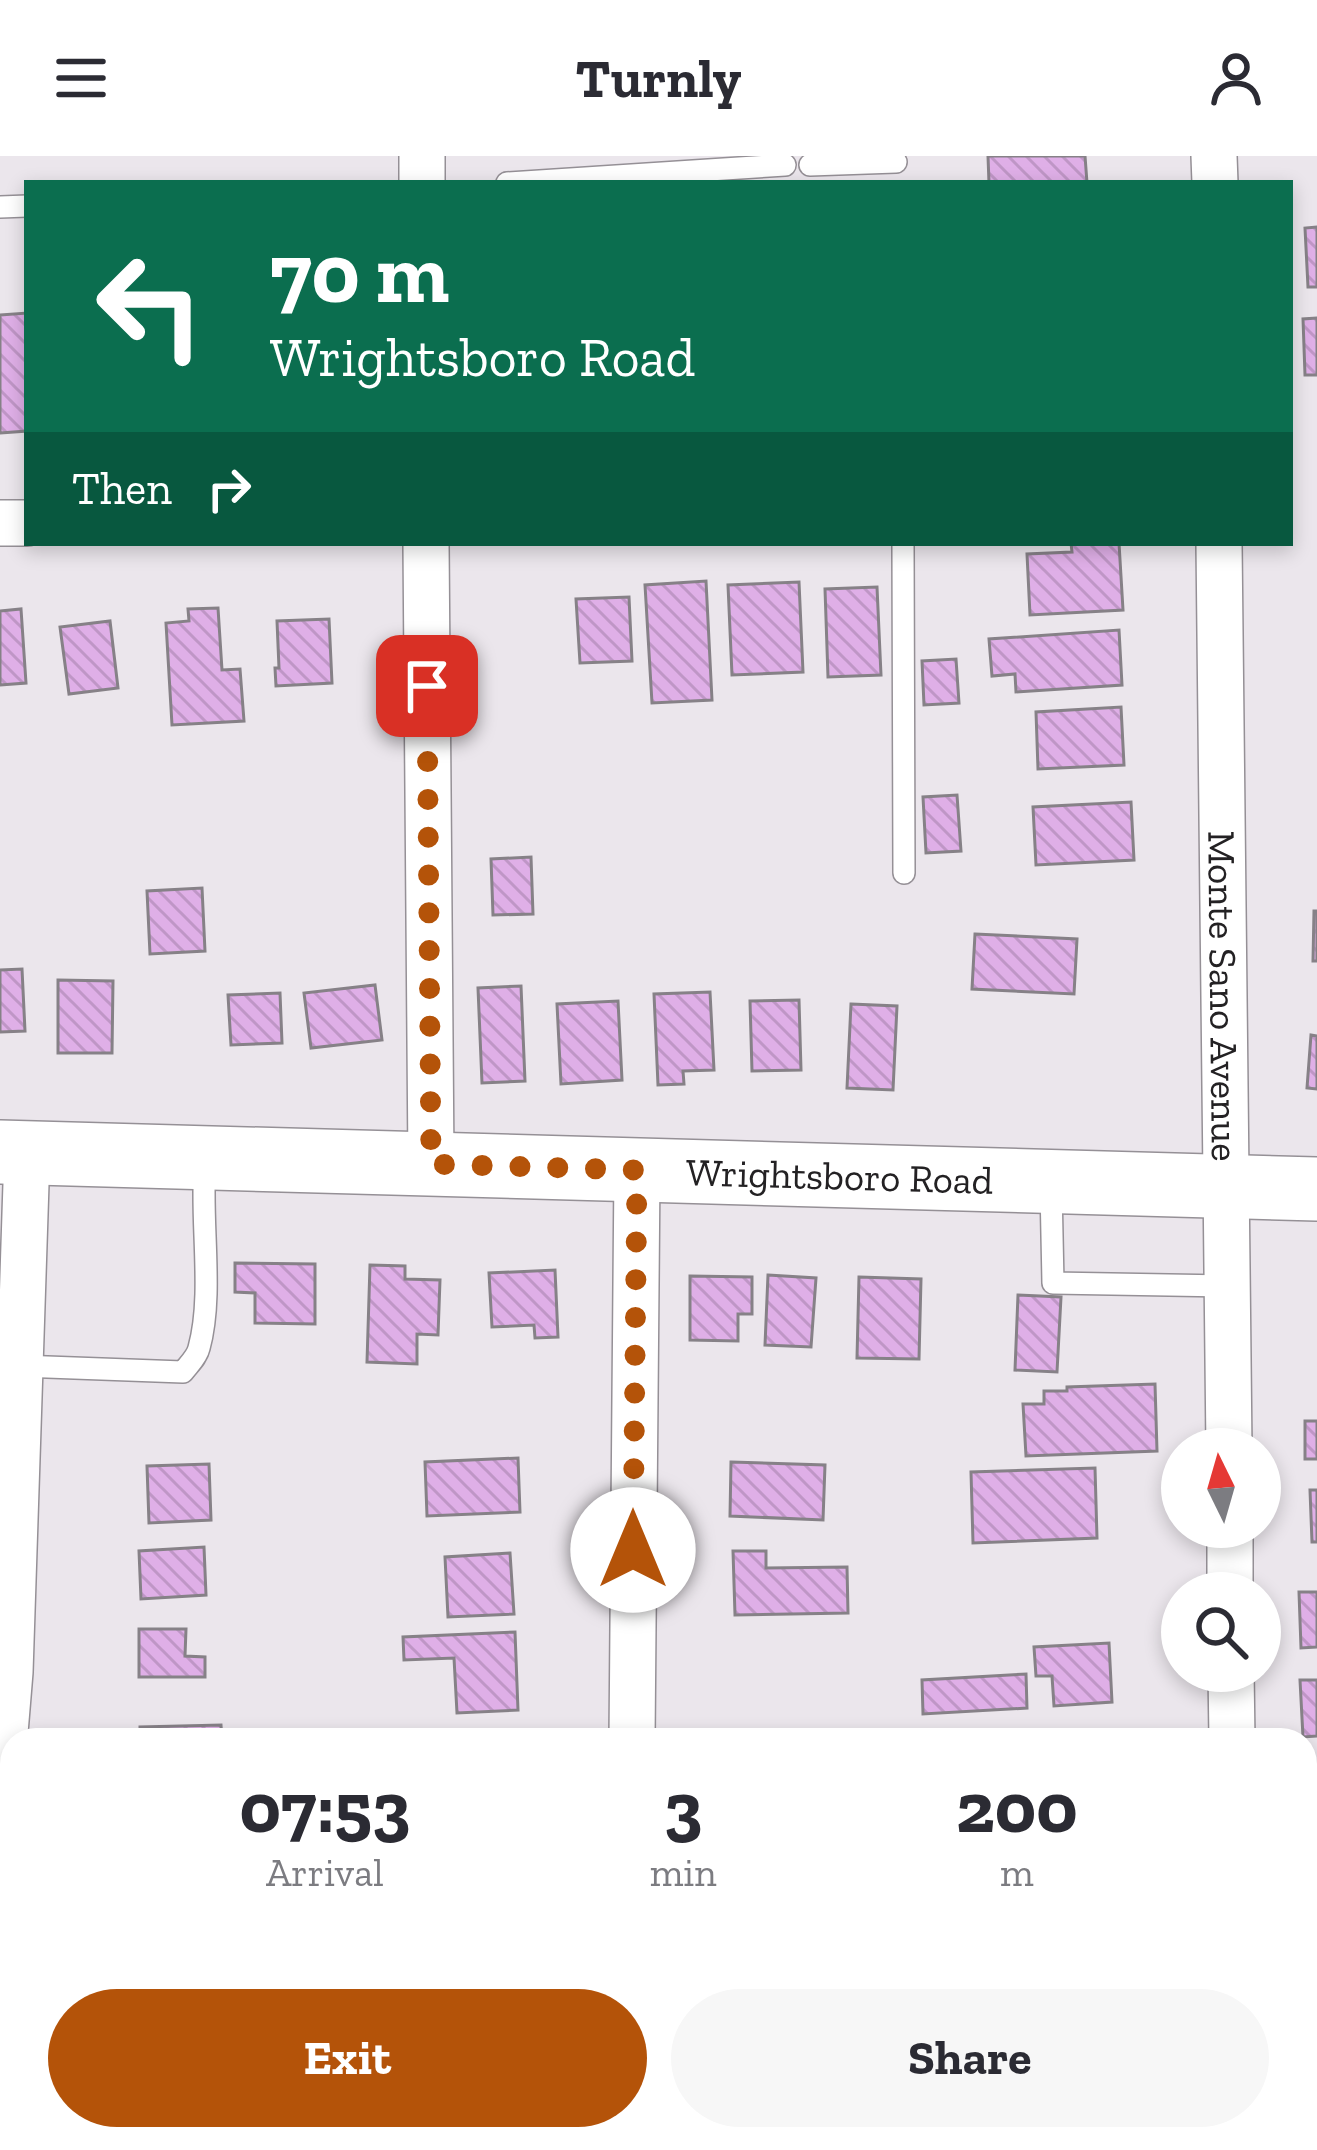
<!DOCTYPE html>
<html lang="en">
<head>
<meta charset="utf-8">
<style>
	body { margin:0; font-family:"Zilla Slab",serif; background:#f7f7f7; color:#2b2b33; height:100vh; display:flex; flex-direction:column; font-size:45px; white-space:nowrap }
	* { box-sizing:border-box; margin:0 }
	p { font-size:39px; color:#7c7c81 }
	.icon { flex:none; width:66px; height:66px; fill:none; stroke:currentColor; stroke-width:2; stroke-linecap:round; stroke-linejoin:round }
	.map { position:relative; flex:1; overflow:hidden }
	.panel { position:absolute; left:0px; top:1572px; width:1317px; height:423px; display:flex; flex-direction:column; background:#fff; border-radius:36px 36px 0 0; box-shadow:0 6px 18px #0003 }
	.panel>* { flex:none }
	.banner { position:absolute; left:24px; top:24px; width:1269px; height:366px; border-radius:0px; box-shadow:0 6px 18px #0003; background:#0b6e4f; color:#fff; overflow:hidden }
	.needle { width:78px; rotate:355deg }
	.tools { position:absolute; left:1161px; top:1272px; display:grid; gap:24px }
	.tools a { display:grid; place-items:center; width:120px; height:120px; border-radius:50%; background:#fff; box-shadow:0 6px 18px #0003; font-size:60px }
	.pin { position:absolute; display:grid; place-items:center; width:102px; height:102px; color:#fff; margin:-51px; border-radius:24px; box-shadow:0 6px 18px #0006 }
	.me { position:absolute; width:132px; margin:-66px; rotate:0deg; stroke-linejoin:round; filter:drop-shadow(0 0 9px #0008) }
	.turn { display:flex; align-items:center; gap:42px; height:252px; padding:0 48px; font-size:54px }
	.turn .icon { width:156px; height:156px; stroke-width:2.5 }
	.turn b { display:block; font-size:84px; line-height:102px }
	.then { display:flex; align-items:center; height:114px; padding:0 48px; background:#0003; gap:24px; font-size:45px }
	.eta { display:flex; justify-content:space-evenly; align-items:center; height:204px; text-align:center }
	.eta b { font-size:72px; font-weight:800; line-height:84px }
	.primary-button { display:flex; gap:24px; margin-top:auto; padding:24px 48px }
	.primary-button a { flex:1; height:138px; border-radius:72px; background:#b45309; color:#fff; font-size:48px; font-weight:800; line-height:138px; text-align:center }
	.primary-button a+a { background:#f7f7f7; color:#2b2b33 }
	header { display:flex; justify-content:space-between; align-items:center; height:156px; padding:0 48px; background:#fff; font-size:54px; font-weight:800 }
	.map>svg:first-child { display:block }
</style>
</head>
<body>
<header><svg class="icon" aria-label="menu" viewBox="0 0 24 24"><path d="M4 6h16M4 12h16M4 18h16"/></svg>Turnly<svg class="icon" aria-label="person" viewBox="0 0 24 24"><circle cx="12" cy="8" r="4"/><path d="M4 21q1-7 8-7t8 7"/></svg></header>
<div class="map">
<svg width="1317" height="1994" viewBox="0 0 1317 1994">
	<defs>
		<pattern id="building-back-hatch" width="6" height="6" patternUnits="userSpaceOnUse" patternTransform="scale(3)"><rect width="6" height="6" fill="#dfafe7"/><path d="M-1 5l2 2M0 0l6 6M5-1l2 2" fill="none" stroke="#bf96c6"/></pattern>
	</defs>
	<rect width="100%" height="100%" fill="#ebe6ec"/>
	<g fill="url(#building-back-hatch)" stroke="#868187" stroke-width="3">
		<polygon points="988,0 1085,0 1087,27 989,27"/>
		<polygon points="1317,71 1317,131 1308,131 1305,72"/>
		<polygon points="27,157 27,275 0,277 0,159"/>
		<polygon points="1317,162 1317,219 1305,219 1303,163"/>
		<polygon points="1071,387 1119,387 1123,454 1030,459 1027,398 1072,396"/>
		<polygon points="706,425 712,544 652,547 645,429"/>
		<polygon points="799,426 803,516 732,519 728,429"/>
		<polygon points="877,431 881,519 828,521 825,433"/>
		<polygon points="629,441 632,505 580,507 576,443"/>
		<polygon points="218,452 222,514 240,513 244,565 172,569 166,467 189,465 188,453"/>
		<polygon points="21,453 26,527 0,529 0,455"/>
		<polygon points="329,463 332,527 276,530 275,512 279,512 277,465"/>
		<polygon points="110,465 118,532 69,538 60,471"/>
		<polygon points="1119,474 1122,529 1016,536 1015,518 992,520 989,483"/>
		<polygon points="956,503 959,547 924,549 922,505"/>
		<polygon points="1121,551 1124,609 1038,613 1036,556"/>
		<polygon points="957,639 961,695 926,697 923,641"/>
		<polygon points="1131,646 1134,704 1036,709 1033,651"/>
		<polygon points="531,701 533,758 493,759 491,703"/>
		<polygon points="202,732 205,795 150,798 147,735"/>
		<polygon points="1314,755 1317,755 1317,805 1313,805"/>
		<polygon points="975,778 1077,783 1074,838 972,833"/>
		<polygon points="22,813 25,875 0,876 0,814"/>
		<polygon points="58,824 113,825 112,897 58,897"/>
		<polygon points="375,829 382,884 311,892 304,837"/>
		<polygon points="521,830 525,925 482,927 478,832"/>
		<polygon points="710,836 714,914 683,915 684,928 658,929 654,838"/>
		<polygon points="280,837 282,887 231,889 228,839"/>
		<polygon points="799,844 801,914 752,915 750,845"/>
		<polygon points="618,845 622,924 561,928 557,848"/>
		<polygon points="851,848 897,850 893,934 847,932"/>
		<polygon points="1311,879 1317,880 1317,933 1307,932"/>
		<polygon points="235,1107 315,1108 315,1168 255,1167 255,1137 235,1136"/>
		<polygon points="370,1109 405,1110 405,1123 440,1124 438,1179 417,1178 417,1208 367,1206"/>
		<polygon points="555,1114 558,1181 535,1182 534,1169 492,1171 489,1117"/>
		<polygon points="768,1119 816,1122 811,1191 765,1189"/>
		<polygon points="690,1120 752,1121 752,1158 738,1158 738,1185 690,1184"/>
		<polygon points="859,1121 921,1123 919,1203 857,1202"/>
		<polygon points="1018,1139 1061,1141 1057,1216 1015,1214"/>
		<polygon points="1155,1228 1157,1295 1026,1300 1023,1248 1044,1248 1044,1235 1067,1235 1067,1231"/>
		<rect x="1305" y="1265" width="12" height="38"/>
		<polygon points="518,1302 520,1356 427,1360 425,1306"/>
		<polygon points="731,1306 825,1309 823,1364 730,1360"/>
		<polygon points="209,1308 211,1364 149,1367 147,1310"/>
		<polygon points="1095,1312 1097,1382 973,1387 971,1316"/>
		<polygon points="1310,1334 1317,1334 1317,1386 1312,1386"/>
		<polygon points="204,1391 206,1439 141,1443 139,1395"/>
		<polygon points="733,1395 766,1395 766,1412 847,1411 848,1457 735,1459"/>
		<polygon points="510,1397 514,1458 448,1461 445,1401"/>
		<polygon points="1299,1436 1317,1436 1317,1491 1301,1492"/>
		<polygon points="139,1473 186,1473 185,1500 205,1501 205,1521 139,1521"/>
		<polygon points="515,1476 518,1554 457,1557 454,1502 404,1504 403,1481"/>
		<polygon points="1109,1487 1112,1546 1054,1550 1052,1520 1036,1520 1034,1491"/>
		<polygon points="1026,1518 1027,1552 923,1558 922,1524"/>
		<polygon points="1300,1524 1317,1524 1317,1580 1303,1581"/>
		<polygon points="221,1569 222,1584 140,1584 140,1571"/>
		<polygon points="1317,1686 1317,1755 1305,1756 1305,1687"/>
		<rect x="1305" y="1833" width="12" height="56"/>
		<polygon points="1305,1918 1317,1918 1317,1992 1300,1992 1300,1983 1305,1983"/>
		<polygon points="20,1983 61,1983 80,1994 13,1994"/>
		<polygon points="428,1983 507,1983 507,1994 428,1992"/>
		<polygon points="740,1984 774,1989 773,1994 738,1994"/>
	</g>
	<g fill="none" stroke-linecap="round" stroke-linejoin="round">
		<defs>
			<g id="lane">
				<polyline points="810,9 896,6"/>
				<polyline points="507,27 785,9"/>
				<polyline points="0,51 27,50"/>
				<polyline points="903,387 904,717"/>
				<polyline points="1051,1032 1053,1127 1227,1130"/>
				<path d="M20,1210l163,6c6,-8 14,-15 16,-24 15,-54 1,-128 6,-185"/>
			</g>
			<g id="street">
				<polyline points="422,0 422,27"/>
				<polyline points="1214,0 1215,27"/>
				<polyline points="0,367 27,367"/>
				<polyline points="426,387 431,1008"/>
				<path id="s1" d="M1219,387l10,906"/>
				<polyline points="1230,1371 1230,1437"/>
				<polyline points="1231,1515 1232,1584"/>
				<polyline points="632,1584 637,1014"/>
				<polyline points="0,1637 10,1516 27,997"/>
				<polyline points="1237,1983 1237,1994"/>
				<polyline points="624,1994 624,1983"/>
			</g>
			<g id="secondary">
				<path id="s2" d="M0,996l1317,37"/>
			</g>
		</defs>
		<use href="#lane" stroke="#959096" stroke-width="24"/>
		<use href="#street" stroke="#959096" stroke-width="48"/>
		<use href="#secondary" stroke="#959096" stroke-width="66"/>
		<use href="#lane" stroke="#fff" stroke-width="21"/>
		<use href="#street" stroke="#fff" stroke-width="45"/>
		<use href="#secondary" stroke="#fff" stroke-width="63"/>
	</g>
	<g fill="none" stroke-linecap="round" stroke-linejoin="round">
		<polyline stroke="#b45309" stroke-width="21" stroke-dasharray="0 37.8" points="427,530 431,1008 637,1014 633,1394"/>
	</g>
	<g text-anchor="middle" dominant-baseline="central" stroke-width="10" stroke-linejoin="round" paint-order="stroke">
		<g font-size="39" fill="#232123" stroke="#fff">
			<text stroke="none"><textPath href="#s1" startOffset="453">Monte Sano Avenue</textPath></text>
			<text stroke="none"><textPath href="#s2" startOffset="840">Wrightsboro Road</textPath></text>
		</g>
	</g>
</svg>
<div class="tools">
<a><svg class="needle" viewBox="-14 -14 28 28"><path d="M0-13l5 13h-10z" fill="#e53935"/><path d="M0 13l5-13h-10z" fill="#7c7c81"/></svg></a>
<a><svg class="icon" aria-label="search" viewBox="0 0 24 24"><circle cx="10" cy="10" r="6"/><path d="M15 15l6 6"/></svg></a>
</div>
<div class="pin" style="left:427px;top:530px;background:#d93025"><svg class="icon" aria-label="arrive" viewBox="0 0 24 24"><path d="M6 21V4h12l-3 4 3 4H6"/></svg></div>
<svg class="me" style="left:633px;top:1394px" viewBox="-20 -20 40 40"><circle r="19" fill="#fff"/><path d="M0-13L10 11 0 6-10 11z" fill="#b45309"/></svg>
<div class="banner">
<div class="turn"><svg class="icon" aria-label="left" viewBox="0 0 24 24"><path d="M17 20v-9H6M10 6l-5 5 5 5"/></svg><div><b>70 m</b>Wrightsboro Road</div></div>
<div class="then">Then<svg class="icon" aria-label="right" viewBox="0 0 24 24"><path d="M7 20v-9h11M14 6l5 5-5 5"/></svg></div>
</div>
<section class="panel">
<div class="eta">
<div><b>07:53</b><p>Arrival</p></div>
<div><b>3</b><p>min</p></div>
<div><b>200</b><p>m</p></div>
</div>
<div class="primary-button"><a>Exit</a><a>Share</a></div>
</section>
</div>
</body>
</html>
